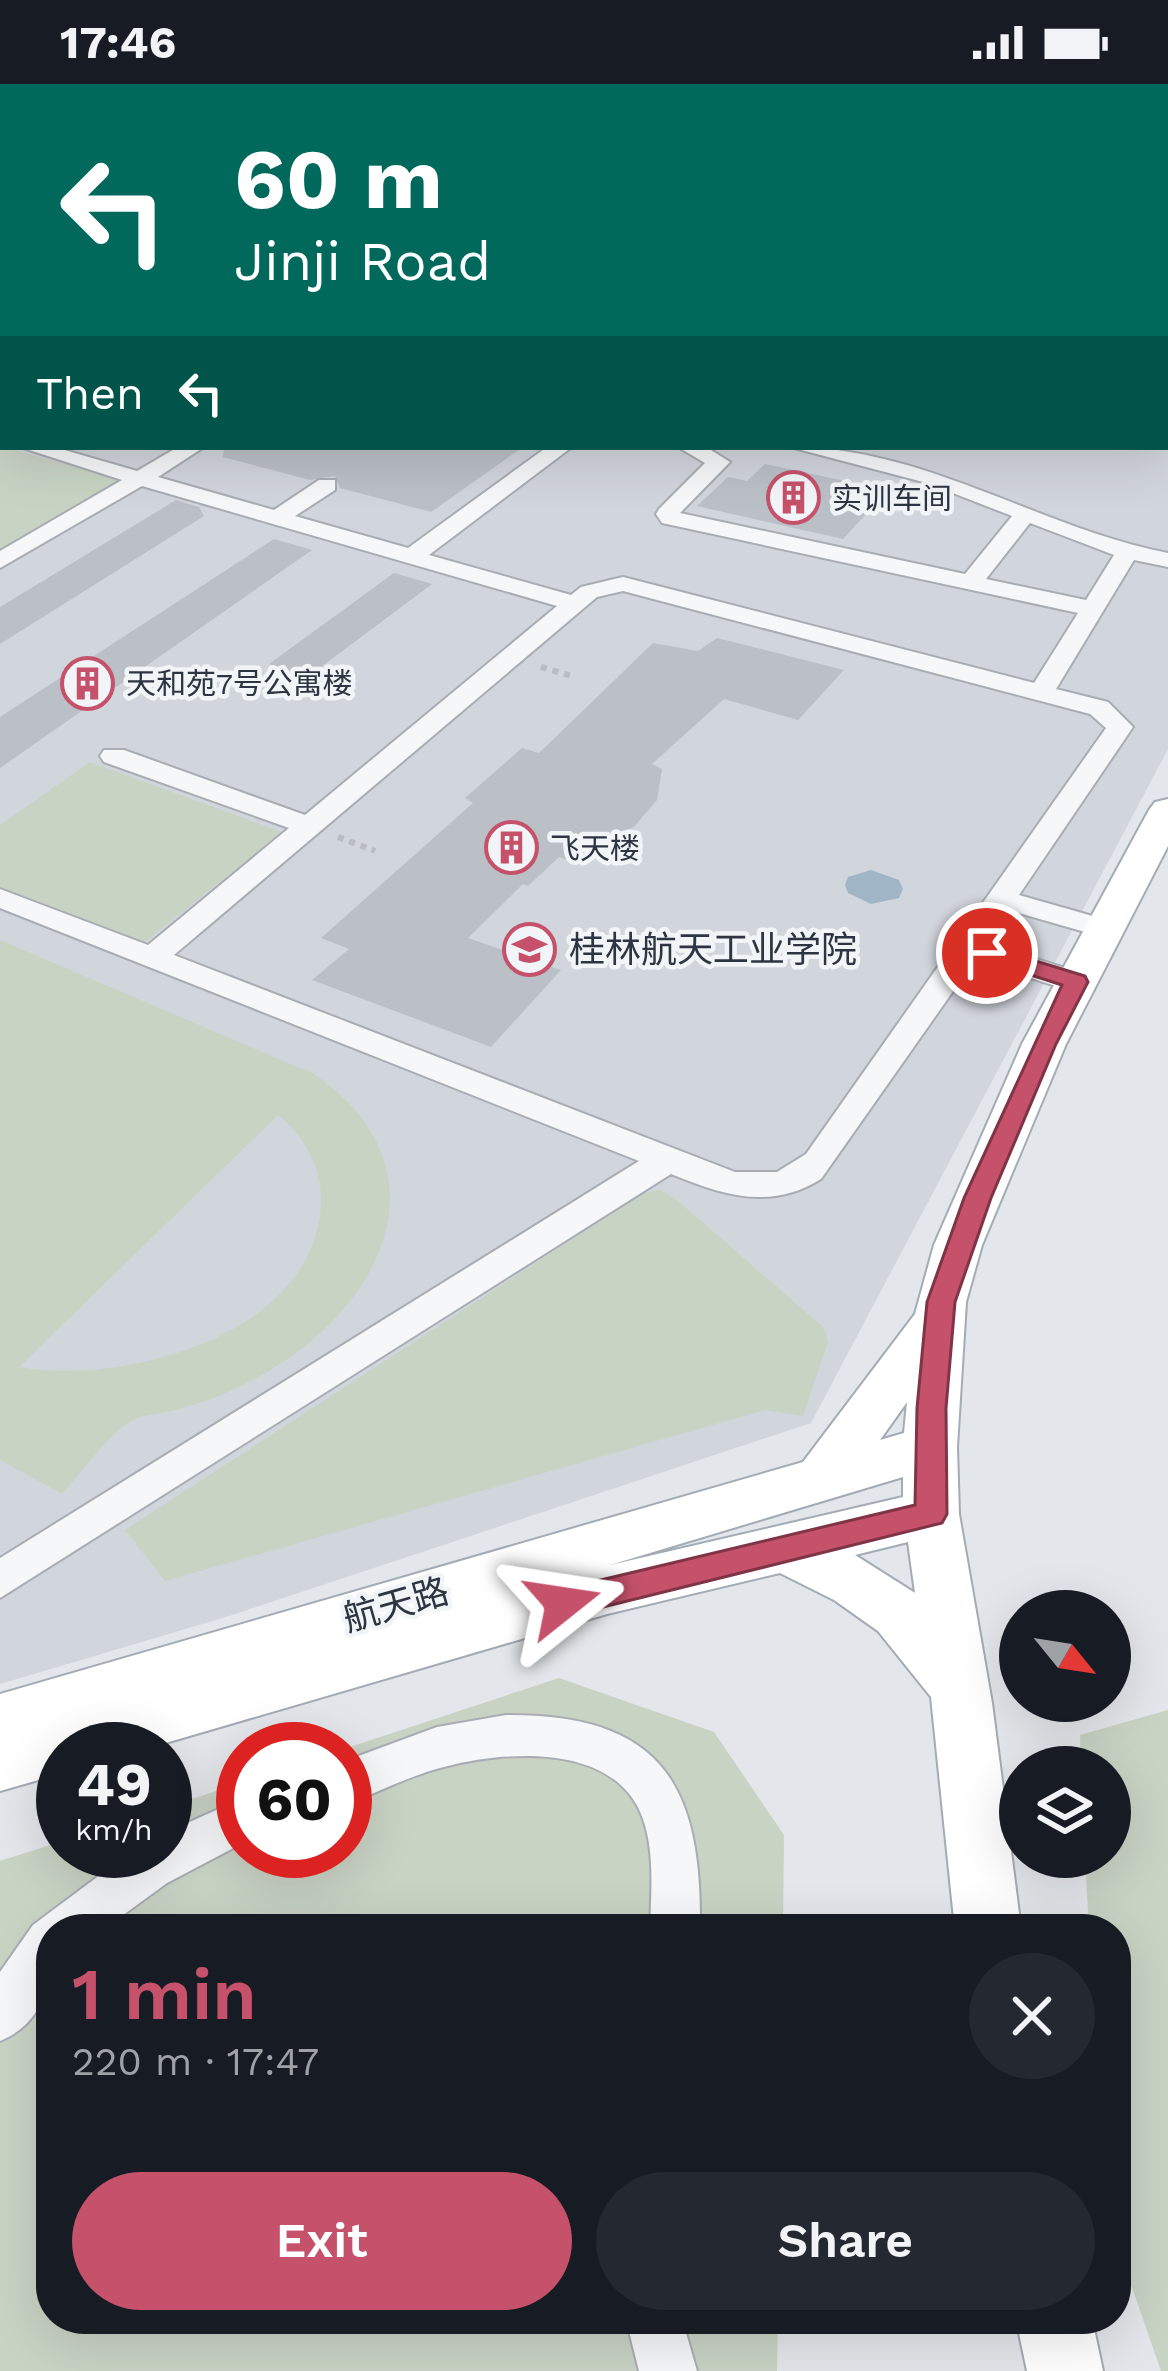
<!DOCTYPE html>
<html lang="en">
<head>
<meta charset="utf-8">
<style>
	body { margin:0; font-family:"Work Sans","Noto Sans SC",sans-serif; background:#242831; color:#f1f3f6; height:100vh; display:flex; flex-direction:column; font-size:45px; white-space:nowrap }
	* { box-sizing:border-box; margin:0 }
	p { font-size:39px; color:#9ea1a6 }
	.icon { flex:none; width:66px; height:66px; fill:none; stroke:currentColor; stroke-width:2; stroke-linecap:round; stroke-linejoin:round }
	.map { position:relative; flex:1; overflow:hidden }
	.details { position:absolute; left:36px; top:1830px; width:1095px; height:420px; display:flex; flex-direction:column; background:#171b24; border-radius:48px; box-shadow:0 12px 48px #0002 }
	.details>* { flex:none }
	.banner { position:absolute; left:0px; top:0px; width:1170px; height:366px; box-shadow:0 12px 48px #0002; background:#00695c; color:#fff; overflow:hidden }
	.needle { width:78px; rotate:120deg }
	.buttons { position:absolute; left:999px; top:1506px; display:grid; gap:24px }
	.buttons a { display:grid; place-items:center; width:132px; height:132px; border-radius:50%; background:#171b24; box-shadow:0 12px 48px #0002; font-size:60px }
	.speed { position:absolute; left:36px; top:1638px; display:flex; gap:24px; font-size:60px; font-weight:700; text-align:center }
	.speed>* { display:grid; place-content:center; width:156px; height:156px; border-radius:50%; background:#171b24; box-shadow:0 12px 48px #0002; line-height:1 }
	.speed small { font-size:30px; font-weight:400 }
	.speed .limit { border:18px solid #d22; background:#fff; color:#111 }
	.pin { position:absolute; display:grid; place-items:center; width:102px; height:102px; color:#fff; margin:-51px; border:6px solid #fff; border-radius:50%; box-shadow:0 3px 12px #0007 }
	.me { position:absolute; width:132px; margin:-66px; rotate:75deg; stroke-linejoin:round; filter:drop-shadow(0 0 9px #0008) }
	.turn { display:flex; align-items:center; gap:42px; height:252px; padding:0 36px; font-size:54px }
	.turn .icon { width:156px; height:156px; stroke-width:2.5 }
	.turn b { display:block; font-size:84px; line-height:102px }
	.then { display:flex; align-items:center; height:114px; padding:0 36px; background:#0003; gap:24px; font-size:45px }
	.round { display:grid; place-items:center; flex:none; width:126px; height:126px; border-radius:63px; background:#242831 }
	.headline { display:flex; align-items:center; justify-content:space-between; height:204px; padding:0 36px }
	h1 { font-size:72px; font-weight:600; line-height:90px; color:#c5516b }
	.cta { display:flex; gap:24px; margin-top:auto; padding:24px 36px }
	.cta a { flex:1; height:138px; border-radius:72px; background:#c5516b; color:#fff; font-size:48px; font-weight:600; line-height:138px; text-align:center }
	.cta a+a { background:#242831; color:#f1f3f6 }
	.status { display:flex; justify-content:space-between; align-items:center; height:84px; padding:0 60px; background:#171b24; direction:ltr }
	.status svg { height:33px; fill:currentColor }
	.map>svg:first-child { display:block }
</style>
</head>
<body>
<div class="status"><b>17:46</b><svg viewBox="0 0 49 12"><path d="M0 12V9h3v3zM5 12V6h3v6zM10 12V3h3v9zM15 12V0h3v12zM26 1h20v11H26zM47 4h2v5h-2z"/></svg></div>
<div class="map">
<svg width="1168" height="2287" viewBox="0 0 1168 2287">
	<rect width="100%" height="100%" fill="#e3e6ea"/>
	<g fill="#d1d5dc">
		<polygon points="0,0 140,3 3,3 3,363 1168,361 1168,665 811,1339 226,1533 0,1600"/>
		<polygon points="418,0 1168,0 1168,292 1167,3 414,3"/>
	</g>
	<g fill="#c9d3c4" fill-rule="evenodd">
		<polygon points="0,362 119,395 116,402 0,471"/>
		<polygon points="90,678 282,748 141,861 0,804 0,741"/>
		<path d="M0,856l314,134c138,95 68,235 -54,302 -27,15 -56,27 -85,34 -13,4 -33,4 -44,11 -22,13 -51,53 -69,73l-62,-34zM278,1031c27,21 44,53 43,88 -5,132 -197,183 -302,164z"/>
		<polygon points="660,1106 678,1117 824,1244 828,1258 803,1332 765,1326 165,1497 125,1446 643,1109"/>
		<polygon points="559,1594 714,1648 784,1751 783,1845 51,1845 51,2235 778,2235 777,2287 0,2287 0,1777 63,1757 63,1767 165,1767 165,1724 243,1698 243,1767 345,1767 344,1665"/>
		<polygon points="1168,1626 1168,2287 1161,2287 1116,2157 1116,1845 1089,1845 1085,1773 1110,1773 1110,1683 1081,1683 1080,1651"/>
	</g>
	<polygon fill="#a0b6c7" points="871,786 899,796 903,805 899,814 871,820 848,809 845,801 848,793"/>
	<g fill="#bac0c6">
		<polygon points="224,363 523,363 431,428 340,404 335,392 310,396 223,373"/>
		<polygon points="765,380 888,406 843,455 697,422 728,393 747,397"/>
		<polygon points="176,416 199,423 204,432 0,560 0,523"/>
		<polygon points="274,455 312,466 0,684 0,633"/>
		<polygon points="394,489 432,500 309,592 269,580"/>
		<polygon points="717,554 844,586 798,636 724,615 652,680 662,685 657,716 634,743 583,770 579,780 559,773 528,802 523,800 468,854 561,886 491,963 312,896 349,865 321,854 473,719 465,714 522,664 539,669 653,559 698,567"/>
	</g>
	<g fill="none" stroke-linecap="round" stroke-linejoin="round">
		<defs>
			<g id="minor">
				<polygon points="965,0 996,0 998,3 967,3"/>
				<polygon points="1168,30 1168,39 1167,39 1167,30"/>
				<polygon points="3,213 3,225 0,226 0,214"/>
				<polygon points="3,323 3,336 0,337 0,324"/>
				<path d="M20,363h34l83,24 41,-24h26l-46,30 116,33 45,-30h16v10l-40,26 113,32 139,-101h25l-143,108 142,40 10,-8 42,-10 411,106 44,-70 -416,-90 -6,-9 3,-5 46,-46 -27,-16h28l24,15 -50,51 285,61 47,-58 -85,-33 -137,-36c136,0 249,81 378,106v14l-34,-7 -78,129 52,13 25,25 -114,168 98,28 4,6 -15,9 -98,-28 -22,33 101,32 5,7 -5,7h-22l-90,-29 -154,219c-51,32 -99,16 -150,-5l-671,424v-40l639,-397 -639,-253v-19l148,56 141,-117 -185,-66 -4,-6 4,-6h20l181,65 252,-209 -415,-120 -142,82v-17l122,-71zM1030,439l84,32 -28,45 -100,-21zM623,507l467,123 16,14 -300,426 -29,18h-42l-561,-217 423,-358z"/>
				<path d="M506,1631c155,-1 196,69 194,214h-50c1,-35 5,-76 -7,-110 -26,-75 -133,-69 -195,-53 -35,8 -69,26 -103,39v-44l92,-34z"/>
				<path d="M243,1714v45l-76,40 -63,46h-53c0,46 -2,92 -51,112v-69l33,-47 99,-74h33v-18z"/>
				<polygon points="626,2235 682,2235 697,2287 639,2287"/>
			</g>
			<g id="major">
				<path d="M1168,715v47l-102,198 -84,201 -16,57 -9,145 2,67 33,189 29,226h-66l-24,-232 -53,-66 -44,-31 -54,-27 -173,41 -462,135h-82v24l-63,18v-97l803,-232 112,-148 19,-69 88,-201 127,-234 6,-8zM907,1318l-3,31 -24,7zM903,1393v20l-293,68zM908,1458l7,51 -60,-38z"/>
				<polygon points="1016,2235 1092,2235 1103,2287 1027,2287"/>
			</g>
		</defs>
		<use href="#minor" stroke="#a8adb4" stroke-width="4"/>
		<use href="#major" stroke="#a3abb5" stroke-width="4"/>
		<g stroke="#b9bdc1" stroke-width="6" stroke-dasharray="6 6" stroke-linecap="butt">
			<polyline points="541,583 572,592"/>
			<polyline points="338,753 375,767"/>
		</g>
		<use href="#minor" fill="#f5f7f8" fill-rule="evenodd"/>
		<use href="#major" fill="#fff" fill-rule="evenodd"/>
	</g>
	<polygon fill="#c5516b" stroke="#803546" stroke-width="3" points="987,862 1085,892 1088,898 1056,960 991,1114 955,1218 946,1324 947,1430 942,1439 563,1533 552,1529 547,1519 552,1509 563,1505 915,1421 917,1324 927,1218 964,1114 1062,901 978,874 978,864"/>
	<defs>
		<symbol id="building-ring" viewBox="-11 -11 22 22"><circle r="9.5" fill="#f2f5f7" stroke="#c5516b" stroke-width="1.5"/><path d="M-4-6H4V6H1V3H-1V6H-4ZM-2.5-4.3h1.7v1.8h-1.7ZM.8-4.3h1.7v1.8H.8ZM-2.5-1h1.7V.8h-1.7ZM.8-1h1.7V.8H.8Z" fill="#c5516b"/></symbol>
		<symbol id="university-ring" viewBox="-11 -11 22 22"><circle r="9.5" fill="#f2f5f7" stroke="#c5516b" stroke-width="1.5"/><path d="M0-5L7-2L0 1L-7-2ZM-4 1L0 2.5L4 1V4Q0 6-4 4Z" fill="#c5516b"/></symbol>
	</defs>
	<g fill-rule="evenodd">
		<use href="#building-ring" x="764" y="384" width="59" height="59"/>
		<use href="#building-ring" x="58" y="570" width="59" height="59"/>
		<use href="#building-ring" x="482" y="734" width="59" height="59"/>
		<use href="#university-ring" x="500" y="836" width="59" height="59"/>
	</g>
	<g text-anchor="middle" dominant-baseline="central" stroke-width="9" stroke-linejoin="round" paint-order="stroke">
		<g font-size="30" fill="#2c3541" stroke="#f2f5f7" text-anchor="start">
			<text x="832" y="414">实训车间</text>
			<text x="126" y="599">天和苑7号公寓楼</text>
			<text x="550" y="764">飞天楼</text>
		</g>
		<g font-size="36" fill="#2c3541" stroke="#f2f5f7" text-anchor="start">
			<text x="569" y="866">桂林航天工业学院</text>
		</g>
		<g font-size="36" fill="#2c3541" stroke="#f2f5f7">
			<text transform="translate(396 1521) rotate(-16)">航天路</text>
		</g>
	</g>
</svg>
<div class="buttons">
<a><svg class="needle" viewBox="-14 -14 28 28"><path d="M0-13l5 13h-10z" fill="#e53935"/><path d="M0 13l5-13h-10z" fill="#9ea1a6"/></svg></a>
<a><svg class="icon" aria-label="layers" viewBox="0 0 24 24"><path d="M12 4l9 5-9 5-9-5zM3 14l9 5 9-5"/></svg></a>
</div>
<div class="speed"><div>49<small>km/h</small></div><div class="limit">60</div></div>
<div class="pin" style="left:987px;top:869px;background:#d93025"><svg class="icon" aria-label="arrive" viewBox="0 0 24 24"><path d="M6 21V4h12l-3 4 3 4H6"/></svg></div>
<svg class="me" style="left:563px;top:1519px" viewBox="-20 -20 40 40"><path d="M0-17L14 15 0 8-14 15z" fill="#c5516b" stroke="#fff" stroke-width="4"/></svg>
<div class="banner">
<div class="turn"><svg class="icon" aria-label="left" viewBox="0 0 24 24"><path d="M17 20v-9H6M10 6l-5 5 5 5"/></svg><div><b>60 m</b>Jinji Road</div></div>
<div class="then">Then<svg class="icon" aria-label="left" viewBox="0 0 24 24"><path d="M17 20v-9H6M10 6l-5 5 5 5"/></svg></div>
</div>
<section class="details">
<div class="headline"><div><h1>1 min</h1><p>220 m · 17:47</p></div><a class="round"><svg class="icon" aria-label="close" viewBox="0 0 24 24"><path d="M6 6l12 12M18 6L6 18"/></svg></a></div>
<div class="cta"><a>Exit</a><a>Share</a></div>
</section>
</div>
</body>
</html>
